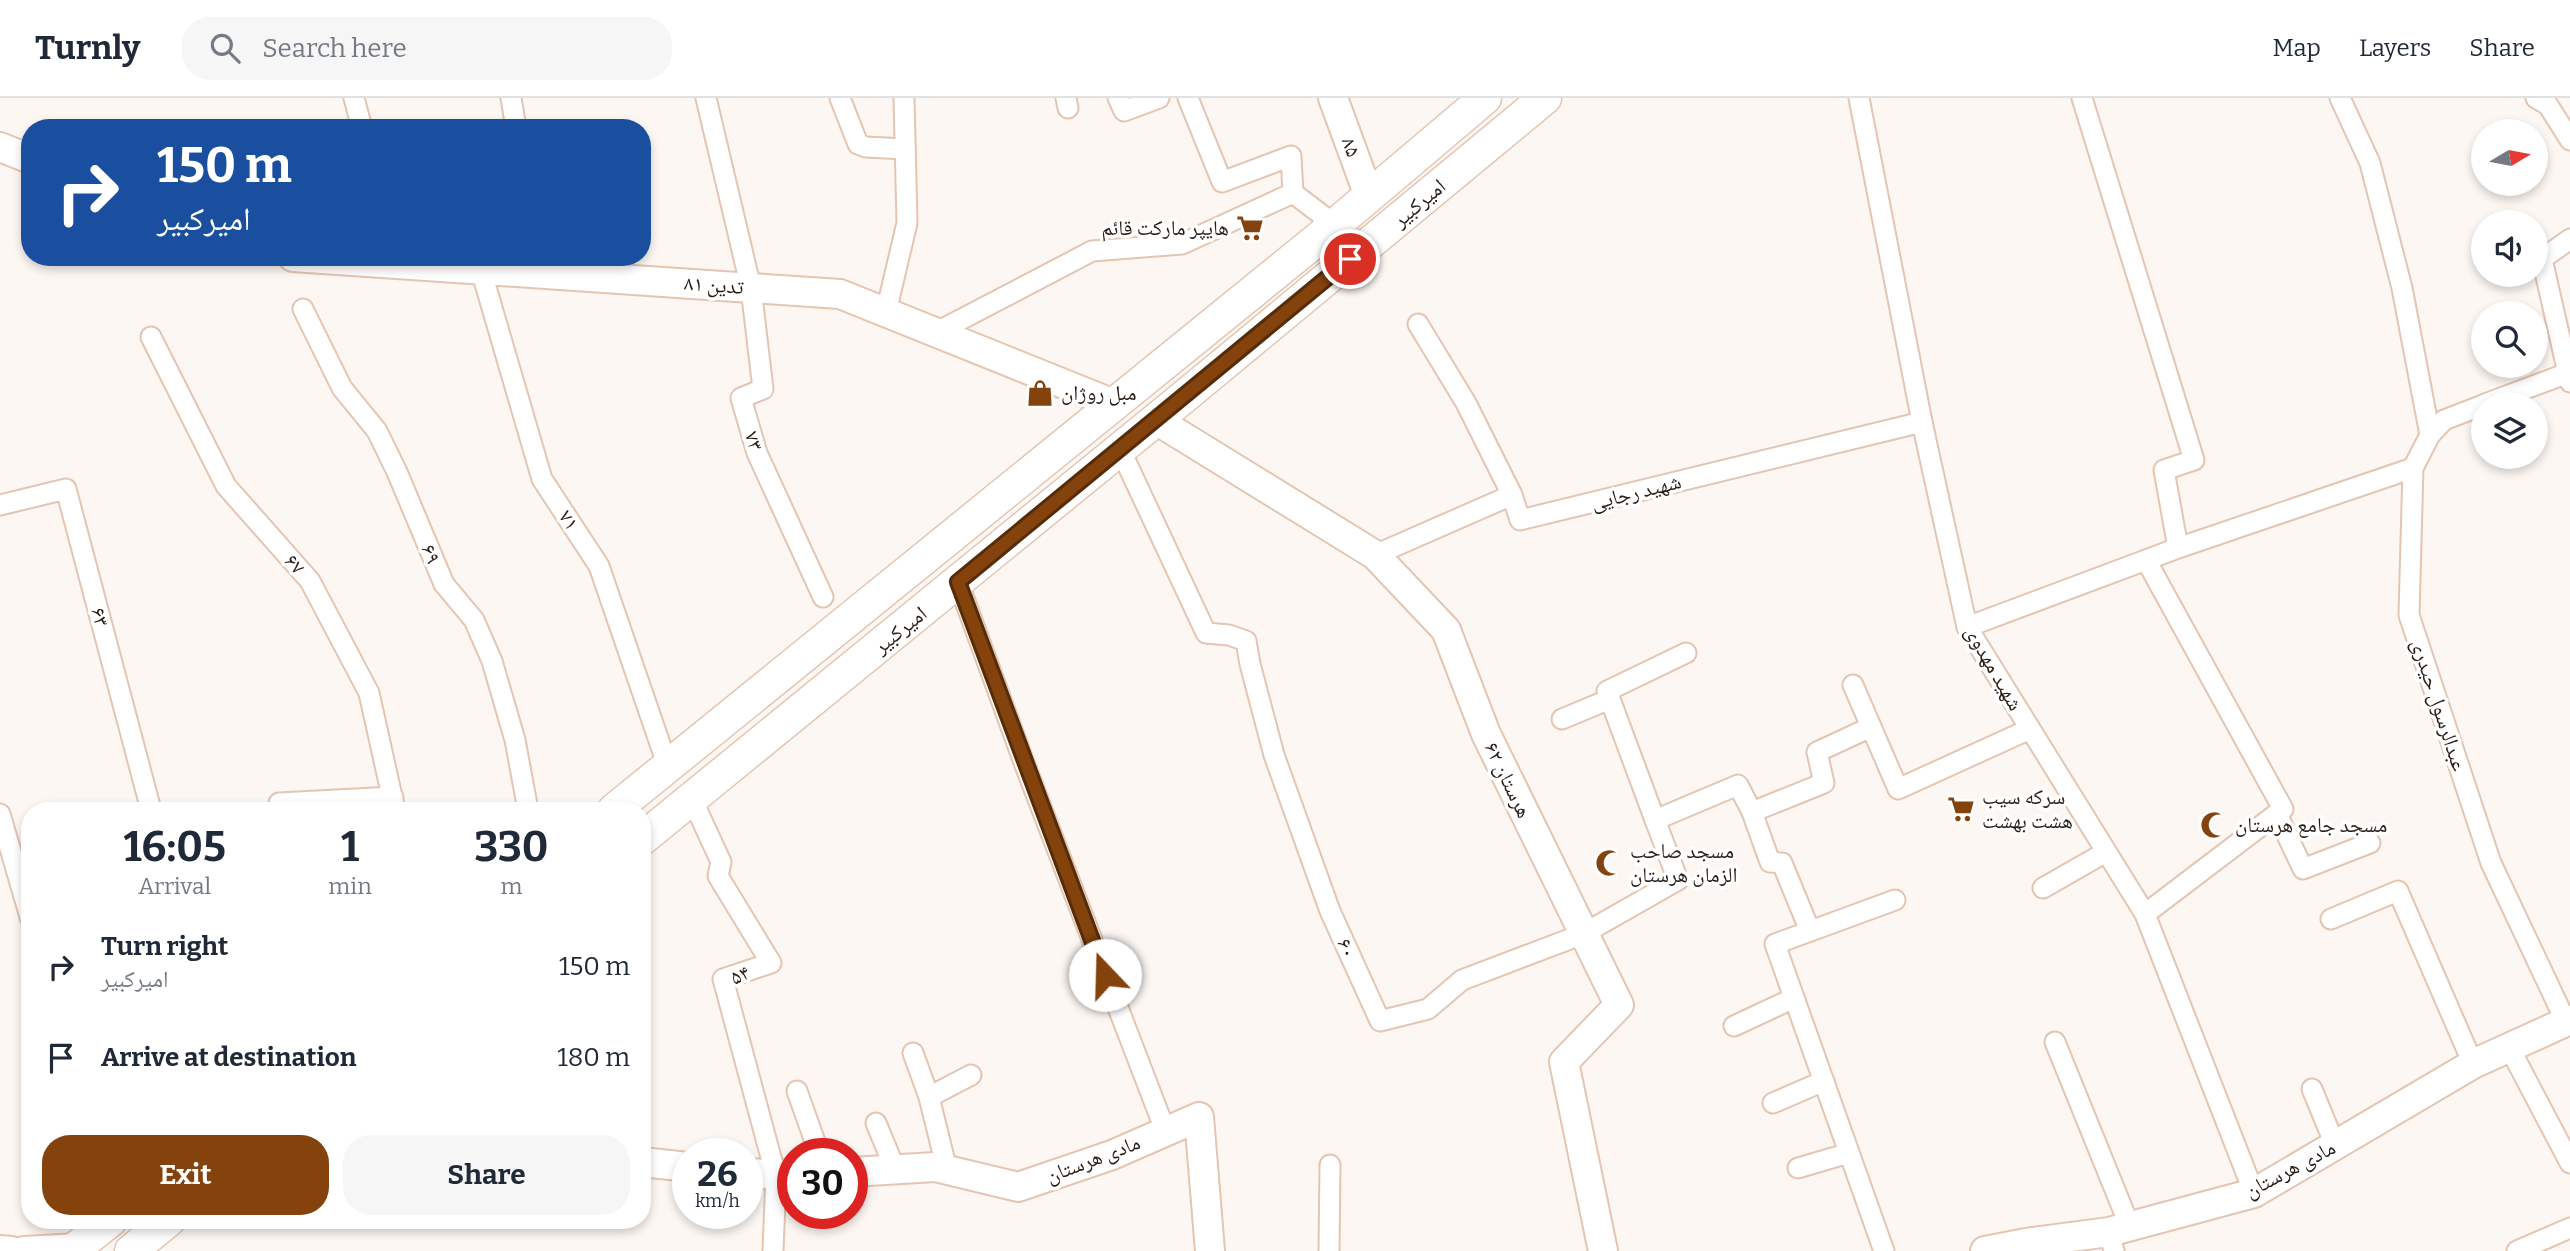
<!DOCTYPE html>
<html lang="en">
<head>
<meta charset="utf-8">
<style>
	body { margin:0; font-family:Bitter,"Noto Naskh Arabic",serif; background:#f6f6f7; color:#1f2937; height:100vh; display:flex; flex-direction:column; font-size:26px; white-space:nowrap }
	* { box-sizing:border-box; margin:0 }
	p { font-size:23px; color:#747a83 }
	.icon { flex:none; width:38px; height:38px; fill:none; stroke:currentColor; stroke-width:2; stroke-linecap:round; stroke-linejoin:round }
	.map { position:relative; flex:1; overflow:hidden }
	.side { position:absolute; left:21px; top:704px; width:630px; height:427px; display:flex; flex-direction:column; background:#fff; border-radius:28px; box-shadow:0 4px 10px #0003 }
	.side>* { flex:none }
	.banner { position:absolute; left:21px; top:21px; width:630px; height:147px; border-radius:28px; box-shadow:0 4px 10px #0003; background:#1a4fa0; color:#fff; overflow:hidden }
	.needle { width:46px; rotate:80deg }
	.buttons { position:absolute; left:2471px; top:21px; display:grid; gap:14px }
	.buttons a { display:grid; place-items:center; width:77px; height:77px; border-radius:50%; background:#fff; box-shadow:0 4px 10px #0003; font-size:35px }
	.speed { position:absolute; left:672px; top:1040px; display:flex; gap:14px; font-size:35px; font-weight:700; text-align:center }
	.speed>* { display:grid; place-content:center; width:91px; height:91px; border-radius:50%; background:#fff; box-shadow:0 4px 10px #0003; line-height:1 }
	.speed small { font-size:18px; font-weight:400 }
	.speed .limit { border:10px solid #d22; background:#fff; color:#111 }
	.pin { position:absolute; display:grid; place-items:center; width:60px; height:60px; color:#fff; margin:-30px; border:4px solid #fff; border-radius:50%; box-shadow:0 2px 7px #0007 }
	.me { position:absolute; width:77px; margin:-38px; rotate:339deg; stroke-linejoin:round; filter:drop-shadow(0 0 5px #0008) }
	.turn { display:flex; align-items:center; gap:24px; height:147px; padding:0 21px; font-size:32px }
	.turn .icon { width:91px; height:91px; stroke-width:2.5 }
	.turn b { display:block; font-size:49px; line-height:60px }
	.eta { display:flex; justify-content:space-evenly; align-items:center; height:119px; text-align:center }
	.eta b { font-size:42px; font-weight:700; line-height:49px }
	.button { display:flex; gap:14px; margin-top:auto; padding:14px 21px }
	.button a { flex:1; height:80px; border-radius:28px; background:#84430d; color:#fff; font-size:28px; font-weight:700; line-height:80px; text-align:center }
	.button a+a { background:#f6f6f7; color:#1f2937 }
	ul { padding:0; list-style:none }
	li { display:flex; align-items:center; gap:21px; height:91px; padding:0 21px }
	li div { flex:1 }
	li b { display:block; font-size:26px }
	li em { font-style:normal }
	header { display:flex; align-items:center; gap:42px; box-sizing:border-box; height:98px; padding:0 35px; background:#fff; border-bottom:2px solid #e0e1e3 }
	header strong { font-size:33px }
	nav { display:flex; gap:38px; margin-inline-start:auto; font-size:24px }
	.search { width:490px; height:63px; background:#f6f6f7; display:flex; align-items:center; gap:18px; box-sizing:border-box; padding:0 24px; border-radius:28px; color:#747a83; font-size:26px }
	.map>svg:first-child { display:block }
</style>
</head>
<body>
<header>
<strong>Turnly</strong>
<div class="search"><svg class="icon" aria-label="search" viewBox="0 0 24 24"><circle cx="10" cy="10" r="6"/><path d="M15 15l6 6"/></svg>Search here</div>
<nav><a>Map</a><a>Layers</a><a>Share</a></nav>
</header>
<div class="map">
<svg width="2570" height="1153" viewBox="0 0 2570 1153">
	<rect width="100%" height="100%" fill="#fdf7f3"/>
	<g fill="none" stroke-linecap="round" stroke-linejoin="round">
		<defs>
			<g id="street">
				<polyline points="354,0 362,30"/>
				<polyline points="511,0 516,30"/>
				<polyline points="706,0 751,190 763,291 741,300 757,355 823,499"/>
				<polyline points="840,0 858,46 866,49 905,51"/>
				<polyline points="1066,0 1068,10"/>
				<polyline points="1118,0 1124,13 1159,0"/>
				<polyline points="1188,0 1222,84 1291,58 1293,95"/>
				<polyline points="1859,0 1922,324 1967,529 2145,816 2254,1095"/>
				<polyline points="2082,0 2194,362 2164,372 2178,450"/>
				<polyline points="2340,0 2370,65 2402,190 2430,337"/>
				<polyline points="2536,0 2548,7 2570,42"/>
				<polyline points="2570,141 2542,161 2570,284"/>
				<polyline points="481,172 542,381 599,468 668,669"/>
				<polyline points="303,211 342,290 377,333 397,374 444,486 474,522 492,563 515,642 528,712"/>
				<polyline points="886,214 907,125 904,0"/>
				<polyline points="1418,226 1466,305 1512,397"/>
				<polyline points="937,234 1092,153 1182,146 1293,95 1335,127"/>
				<polyline points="151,239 226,388 310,483 369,595 395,712"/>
				<polyline points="2485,306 2568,275"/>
				<polyline points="2483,307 2444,322 2430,337 2413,370 2409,517 2491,765 2566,924"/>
				<polyline points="1120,351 1206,535 1229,537 1246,543 1250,566 1274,657 1330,813 1380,923 1428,911 1462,882 1583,836 1678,782 1655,722 1738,687 1752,714"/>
				<polyline points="0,407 66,391 151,712"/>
				<polyline points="1375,457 1512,397 1520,422 1922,324"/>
				<polyline points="958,484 1026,670 1165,1032"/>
				<polyline points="1967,529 2178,450 2413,370"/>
				<polyline points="1853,587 1898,691 2030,631"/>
				<polyline points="1562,621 1610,601"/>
				<polyline points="692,701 721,764 718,778 771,865 723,881 776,1078 773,1153"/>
				<polyline points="279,705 393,699"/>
				<polyline points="0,716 30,819"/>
				<polyline points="2277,716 2303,771 2370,745"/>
				<polyline points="1655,722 1607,593 1686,555"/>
				<polyline points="2043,790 2106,754"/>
				<polyline points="2145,816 2283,711 2146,462"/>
				<polyline points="2331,821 2398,793 2473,966"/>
				<polyline points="1810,833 1782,765 1770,764 1752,714 1824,685 1817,654 1871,629"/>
				<polyline points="1734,928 1794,900"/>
				<polyline points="2055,944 2130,1129"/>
				<polyline points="2509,949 2570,1065"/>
				<polyline points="913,955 929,999 947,1072"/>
				<polyline points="2312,991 2335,1047"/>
				<polyline points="797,993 819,1055"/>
				<polyline points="929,999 971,977"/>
				<polyline points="1773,1005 1824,983"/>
				<polyline points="876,1025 895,1071"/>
				<polyline points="1798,1070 1849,1055"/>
				<polyline points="2109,1134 2114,1153"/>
				<polyline points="1329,1153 1330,1067"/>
				<polyline points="1884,1153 1775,846 1895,802"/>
				<polyline points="2517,1153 2570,1130"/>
			</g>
			<g id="secondary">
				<polyline points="1333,0 1369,98"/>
				<polyline points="0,49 30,61"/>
				<polyline points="293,159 840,196 1114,306"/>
				<polyline points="1156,322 1375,457 1446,532 1486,636 1619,907 1564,964 1603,1153"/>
				<polyline points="642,1064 688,1069"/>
				<polyline points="852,1074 935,1069 1018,1089 1112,1057 1199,1019 1210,1153"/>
				<polyline points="747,1075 793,1077"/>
				<polyline points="0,1152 11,1153"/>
				<polyline points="24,1153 77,1150"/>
				<polyline points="1985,1153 2026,1145 2109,1134 2254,1095 2473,966 2570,922"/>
			</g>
			<g id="primary">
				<polyline points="614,712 1335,127 1485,0"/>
				<polyline points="642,741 1185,298 1545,0"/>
				<polyline points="72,1153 111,1122"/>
				<polyline points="131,1153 169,1122"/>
			</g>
		</defs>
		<use href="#street" stroke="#e3c5b2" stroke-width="23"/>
		<use href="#secondary" stroke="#e3c5b2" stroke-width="32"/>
		<use href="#primary" stroke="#e3c5b2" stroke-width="35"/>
		<use href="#street" stroke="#fff" stroke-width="19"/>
		<use href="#secondary" stroke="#fff" stroke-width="28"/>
		<use href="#primary" stroke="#fff" stroke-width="32"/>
	</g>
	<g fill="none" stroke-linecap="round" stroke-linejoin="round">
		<defs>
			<polyline id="route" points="1105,877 958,484 1350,161"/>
		</defs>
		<use href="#route" stroke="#562c08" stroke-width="18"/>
		<use href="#route" stroke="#84430d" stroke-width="12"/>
	</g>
	<defs>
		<symbol id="supermarket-bare" viewBox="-9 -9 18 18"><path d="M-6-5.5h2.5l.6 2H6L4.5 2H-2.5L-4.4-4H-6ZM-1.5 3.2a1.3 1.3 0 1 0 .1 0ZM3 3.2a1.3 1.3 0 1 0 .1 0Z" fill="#84430d" stroke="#fff" stroke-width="2.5" paint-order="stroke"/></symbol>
		<symbol id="shop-bare" viewBox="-9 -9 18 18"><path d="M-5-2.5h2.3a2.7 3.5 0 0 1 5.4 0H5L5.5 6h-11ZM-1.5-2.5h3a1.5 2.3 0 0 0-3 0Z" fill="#84430d" stroke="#fff" stroke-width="2.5" paint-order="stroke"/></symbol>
		<symbol id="mosque-bare" viewBox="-9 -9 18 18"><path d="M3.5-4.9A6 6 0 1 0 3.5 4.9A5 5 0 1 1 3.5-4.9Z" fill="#84430d" stroke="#fff" stroke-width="2.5" paint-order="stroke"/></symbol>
	</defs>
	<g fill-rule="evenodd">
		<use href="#supermarket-bare" x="1231" y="111" width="38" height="38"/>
		<use href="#shop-bare" x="1021" y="276" width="38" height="38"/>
		<use href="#supermarket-bare" x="1942" y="692" width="38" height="38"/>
		<use href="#mosque-bare" x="2195" y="708" width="38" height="38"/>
		<use href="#mosque-bare" x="1590" y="746" width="38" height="38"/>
	</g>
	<g text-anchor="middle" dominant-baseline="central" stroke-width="7" stroke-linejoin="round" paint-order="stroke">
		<g font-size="21" fill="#281d16" stroke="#fff">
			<text transform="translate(1351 49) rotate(70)">۸۵</text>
			<text transform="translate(1419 105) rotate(-40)">امیرکبیر</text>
			<text transform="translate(714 187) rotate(4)">تدین ۸۱</text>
			<text transform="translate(754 343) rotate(73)">۷۳</text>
			<text transform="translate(1636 394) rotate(-14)">شهید رجایی</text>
			<text transform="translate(569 422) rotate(57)">۷۱</text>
			<text transform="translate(431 456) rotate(67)">۶۹</text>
			<text transform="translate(295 466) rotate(48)">۶۷</text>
			<text transform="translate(100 519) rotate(75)">۶۳</text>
			<text transform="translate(900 532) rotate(-39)">امیرکبیر</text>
			<text transform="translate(1994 570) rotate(60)">شهید مهدوی</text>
			<text transform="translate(2439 607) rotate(72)">عبدالرسول حیدری</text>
			<text transform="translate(1508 682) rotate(64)">هرستان ۶۲</text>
			<text transform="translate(1347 850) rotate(66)">۶۰</text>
			<text transform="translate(740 877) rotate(-25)">۵۴</text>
			<text transform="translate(1093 1061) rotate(-21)">مادی هرستان</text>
			<text transform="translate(2290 1071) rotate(-28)">مادی هرستان</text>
		</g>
		<g font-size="21" fill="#281d16" stroke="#fff" text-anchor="start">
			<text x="1229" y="130" text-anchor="end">هایپر مارکت قائم</text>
			<text x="1061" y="295">مبل روژان</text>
			<text x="1982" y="699">سرکه سیب<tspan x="1982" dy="24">هشت بهشت</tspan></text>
			<text x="2235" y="727">مسجد جامع هرستان</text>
			<text x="1630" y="753">مسجد صاحب<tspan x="1630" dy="24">الزمان هرستان</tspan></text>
		</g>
	</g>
</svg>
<div class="buttons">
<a><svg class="needle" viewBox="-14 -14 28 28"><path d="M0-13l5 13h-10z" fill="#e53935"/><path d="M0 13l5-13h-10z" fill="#747a83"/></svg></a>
<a><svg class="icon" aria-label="sound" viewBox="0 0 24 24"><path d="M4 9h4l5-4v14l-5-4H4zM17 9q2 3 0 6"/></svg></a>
<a><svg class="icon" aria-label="search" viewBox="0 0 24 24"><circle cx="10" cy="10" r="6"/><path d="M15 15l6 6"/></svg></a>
<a><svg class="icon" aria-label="layers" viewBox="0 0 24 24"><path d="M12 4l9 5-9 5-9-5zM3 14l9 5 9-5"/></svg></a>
</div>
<div class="speed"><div>26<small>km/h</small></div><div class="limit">30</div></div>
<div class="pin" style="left:1350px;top:161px;background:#d93025"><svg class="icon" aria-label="arrive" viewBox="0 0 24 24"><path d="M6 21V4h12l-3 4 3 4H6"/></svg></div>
<svg class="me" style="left:1105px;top:877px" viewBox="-20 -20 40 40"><circle r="19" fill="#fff"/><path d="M0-13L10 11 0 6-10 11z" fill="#84430d"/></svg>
<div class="banner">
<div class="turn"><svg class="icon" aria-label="right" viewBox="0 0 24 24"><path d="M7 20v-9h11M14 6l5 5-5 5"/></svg><div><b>150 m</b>امیرکبیر</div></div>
</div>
<section class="side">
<div class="eta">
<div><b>16:05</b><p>Arrival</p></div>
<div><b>1</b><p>min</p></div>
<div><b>330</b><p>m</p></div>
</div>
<ul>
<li><svg class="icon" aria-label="right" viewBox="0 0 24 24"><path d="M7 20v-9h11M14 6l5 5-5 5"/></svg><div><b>Turn right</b><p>امیرکبیر</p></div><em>150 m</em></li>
<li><svg class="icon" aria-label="arrive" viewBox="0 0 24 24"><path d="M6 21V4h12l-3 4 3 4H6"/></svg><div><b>Arrive at destination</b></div><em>180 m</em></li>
</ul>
<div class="button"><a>Exit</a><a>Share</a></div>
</section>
</div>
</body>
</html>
